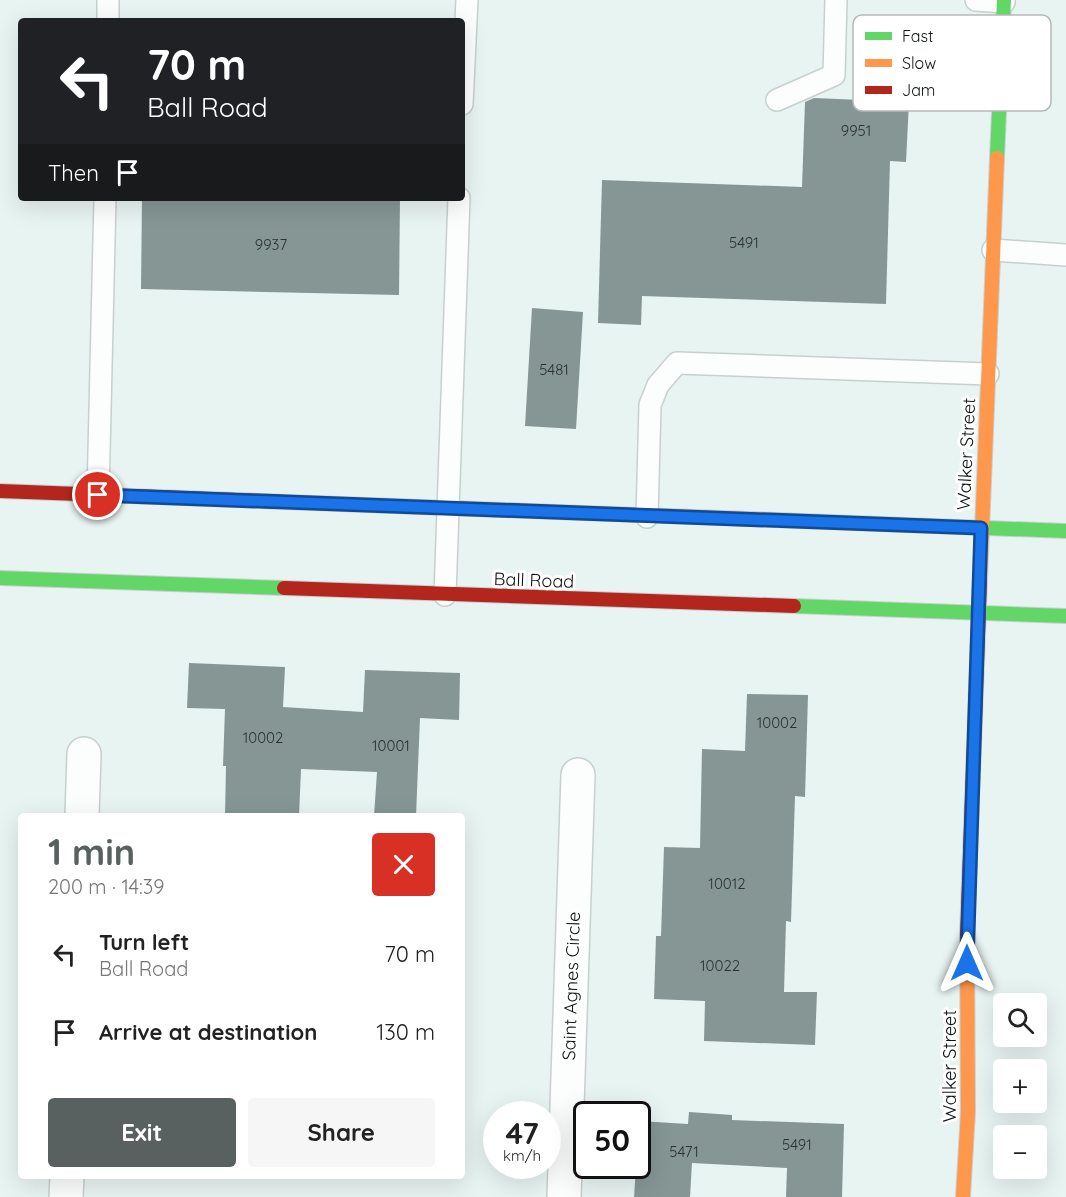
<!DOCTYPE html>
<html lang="en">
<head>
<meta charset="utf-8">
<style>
	body { margin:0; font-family:Quicksand,sans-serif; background:#f6f6f6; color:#222; height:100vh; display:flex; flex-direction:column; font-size:22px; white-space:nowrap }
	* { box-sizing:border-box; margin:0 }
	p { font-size:20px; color:#767676 }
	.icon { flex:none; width:33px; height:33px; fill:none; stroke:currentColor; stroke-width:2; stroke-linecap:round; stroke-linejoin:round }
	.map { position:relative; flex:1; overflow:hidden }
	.panel { position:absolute; left:18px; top:813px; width:447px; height:366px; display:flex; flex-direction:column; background:#fff; border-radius:6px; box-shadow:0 6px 24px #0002 }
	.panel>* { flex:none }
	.top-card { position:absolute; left:18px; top:18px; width:447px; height:183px; border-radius:6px; box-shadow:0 6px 24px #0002; background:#202124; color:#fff; overflow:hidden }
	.controls { position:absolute; left:993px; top:993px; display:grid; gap:12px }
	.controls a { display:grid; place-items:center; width:54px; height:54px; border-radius:6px; background:#fff; box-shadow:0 6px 24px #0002; font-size:30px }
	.speed { position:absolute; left:483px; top:1101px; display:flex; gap:12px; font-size:30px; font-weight:700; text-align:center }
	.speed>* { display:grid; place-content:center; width:78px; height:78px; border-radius:50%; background:#fff; box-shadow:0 6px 24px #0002; line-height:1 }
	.speed small { font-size:15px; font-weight:400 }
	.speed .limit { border:3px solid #111; border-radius:9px; background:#fff; color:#111 }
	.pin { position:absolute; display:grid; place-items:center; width:51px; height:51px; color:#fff; margin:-26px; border:3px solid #fff; border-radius:50%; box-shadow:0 2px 6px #0007 }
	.me { position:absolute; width:66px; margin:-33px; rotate:0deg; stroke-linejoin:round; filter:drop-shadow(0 0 4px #0008) }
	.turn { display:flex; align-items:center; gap:21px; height:126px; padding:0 30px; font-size:27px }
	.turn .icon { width:78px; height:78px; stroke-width:2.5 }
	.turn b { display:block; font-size:42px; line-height:51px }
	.then { display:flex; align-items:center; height:57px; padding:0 30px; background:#0003; gap:12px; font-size:22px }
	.round { display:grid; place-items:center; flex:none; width:63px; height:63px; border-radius:6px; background:#f6f6f6 }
	.summary { display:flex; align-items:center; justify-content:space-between; height:102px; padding:0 30px }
	h1 { font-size:36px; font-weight:700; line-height:45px; color:#596160 }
	.button { display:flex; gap:12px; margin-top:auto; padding:12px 30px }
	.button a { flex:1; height:69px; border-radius:6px; background:#596160; color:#fff; font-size:24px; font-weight:700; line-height:69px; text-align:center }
	.button a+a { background:#f6f6f6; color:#222 }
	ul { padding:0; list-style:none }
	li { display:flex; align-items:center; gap:18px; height:78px; padding:0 30px }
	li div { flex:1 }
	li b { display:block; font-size:22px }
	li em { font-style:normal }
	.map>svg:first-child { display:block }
</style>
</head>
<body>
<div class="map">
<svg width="1066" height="1197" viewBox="0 0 1066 1197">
	<rect width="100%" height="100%" fill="#e8f4f2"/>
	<g fill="#859694">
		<polygon points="814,98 909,102 906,162 890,161 886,304 642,296 641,325 598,323 602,180 802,187 805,102"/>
		<polygon points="142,198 400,198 399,295 141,289"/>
		<polygon points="532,308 583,312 576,429 525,426"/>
		<polygon points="189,663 285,667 283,707 363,712 365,670 460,673 459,720 420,718 416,816 374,816 377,772 301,769 299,816 225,816 226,766 223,766 225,709 187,708"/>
		<polygon points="747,694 808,695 805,797 795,796 791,922 786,921 784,992 817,992 815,1045 704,1041 705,1001 654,999 656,936 661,936 664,847 700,848 702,749 745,751"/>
		<polygon points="689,1112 732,1115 732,1120 844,1124 842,1197 786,1197 787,1168 692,1163 690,1197 634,1197 639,1121 688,1124"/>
	</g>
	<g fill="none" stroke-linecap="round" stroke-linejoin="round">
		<defs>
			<g id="lane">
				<polyline points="976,0 1004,2"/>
				<polyline points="108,21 108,0"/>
				<polyline points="777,100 834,75 836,0"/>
				<polyline points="462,104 467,0"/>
				<polyline points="993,250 1066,255"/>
				<polyline points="98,495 105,198"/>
				<polyline points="647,517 650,405 658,385 677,363 988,374"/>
				<polyline points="445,595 459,198"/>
			</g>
			<g id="street">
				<polyline points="82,816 84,754"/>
				<polyline points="66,1197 67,1176"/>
				<polyline points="564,1197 578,775"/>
			</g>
			<g id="fast">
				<polyline points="997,158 1004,0"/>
				<polyline points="776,520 1066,531"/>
				<polyline points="0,578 284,588"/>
				<polyline points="794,606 1066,616"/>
			</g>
			<g id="slow">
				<polyline points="286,502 776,520"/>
				<polyline points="980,580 997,158"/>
				<polyline points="963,1197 968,1112 967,935"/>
			</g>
			<g id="jam">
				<polyline points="0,491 286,502"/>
				<polyline points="284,588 794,606"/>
				<polyline points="967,935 980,580"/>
			</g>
		</defs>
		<use href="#lane" stroke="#c7d0ce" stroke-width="24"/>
		<use href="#street" stroke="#c7d0ce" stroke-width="36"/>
		<use href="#fast" stroke="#c7d0ce" stroke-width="16"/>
		<use href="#slow" stroke="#c7d0ce" stroke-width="16"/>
		<use href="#jam" stroke="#c7d0ce" stroke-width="16"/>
		<use href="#lane" stroke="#fcfdfd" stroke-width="21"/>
		<use href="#street" stroke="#fcfdfd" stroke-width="33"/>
		<use href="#fast" stroke="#63d668" stroke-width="14"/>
		<use href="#slow" stroke="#ff974d" stroke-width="14"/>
		<use href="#jam" stroke="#b3261e" stroke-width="14"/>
	</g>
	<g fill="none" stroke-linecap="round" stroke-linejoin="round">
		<defs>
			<polyline id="route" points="98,495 981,528 967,963"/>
		</defs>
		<use href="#route" stroke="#114b97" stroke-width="15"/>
		<use href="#route" stroke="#1a73e8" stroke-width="10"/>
	</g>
	<g text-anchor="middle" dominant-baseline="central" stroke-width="6" stroke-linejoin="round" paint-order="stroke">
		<g font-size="15" fill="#2a3332">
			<text x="856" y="130">9951</text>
			<text x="744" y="242">5491</text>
			<text x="271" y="244">9937</text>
			<text x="554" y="369">5481</text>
			<text x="777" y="722">10002</text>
			<text x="263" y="737">10002</text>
			<text x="391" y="745">10001</text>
			<text x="727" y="883">10012</text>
			<text x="720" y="965">10022</text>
			<text x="797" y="1144">5491</text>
			<text x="684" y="1151">5471</text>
		</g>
		<g font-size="18" fill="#0c1212" stroke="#fff">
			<text transform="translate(966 454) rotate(-87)">Walker Street</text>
			<text transform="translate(534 580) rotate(2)">Ball Road</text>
			<text transform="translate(571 986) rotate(-88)">Saint Agnes Circle</text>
			<text transform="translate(949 1066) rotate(-90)">Walker Street</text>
		</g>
	</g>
	<rect x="853" y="15" width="198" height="96" rx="9" fill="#fff" stroke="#b6b8b8" stroke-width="1.5"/>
	<rect x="865" y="32" width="27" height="8" fill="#63d668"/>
	<rect x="865" y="59" width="27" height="8" fill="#ff974d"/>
	<rect x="865" y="86" width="27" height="8" fill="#b3261e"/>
	<g font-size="16" fill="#0c1212">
		<text x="902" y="42">Fast</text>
		<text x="902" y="69">Slow</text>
		<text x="902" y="96">Jam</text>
	</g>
</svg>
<div class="controls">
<a><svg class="icon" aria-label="search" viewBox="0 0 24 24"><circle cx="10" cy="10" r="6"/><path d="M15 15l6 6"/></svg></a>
<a>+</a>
<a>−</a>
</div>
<div class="speed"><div>47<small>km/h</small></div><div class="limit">50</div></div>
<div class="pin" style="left:98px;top:495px;background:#d93025"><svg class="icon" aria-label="arrive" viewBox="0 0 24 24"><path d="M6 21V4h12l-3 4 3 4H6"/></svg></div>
<svg class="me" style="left:967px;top:963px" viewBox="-20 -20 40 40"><path d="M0-17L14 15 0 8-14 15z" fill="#1a73e8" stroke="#fff" stroke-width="4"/></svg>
<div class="top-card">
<div class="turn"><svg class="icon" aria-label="left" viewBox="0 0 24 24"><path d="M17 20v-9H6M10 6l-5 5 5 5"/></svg><div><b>70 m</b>Ball Road</div></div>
<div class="then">Then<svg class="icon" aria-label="arrive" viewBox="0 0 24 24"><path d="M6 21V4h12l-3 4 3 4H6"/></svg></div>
</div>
<section class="panel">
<div class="summary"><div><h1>1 min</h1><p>200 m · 14:39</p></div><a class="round" style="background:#d93025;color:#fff"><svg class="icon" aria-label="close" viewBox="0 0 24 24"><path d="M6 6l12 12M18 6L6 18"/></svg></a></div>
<ul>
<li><svg class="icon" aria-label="left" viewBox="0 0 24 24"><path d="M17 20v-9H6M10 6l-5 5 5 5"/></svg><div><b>Turn left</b><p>Ball Road</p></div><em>70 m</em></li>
<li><svg class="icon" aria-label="arrive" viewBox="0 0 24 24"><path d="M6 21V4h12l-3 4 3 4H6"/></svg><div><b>Arrive at destination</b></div><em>130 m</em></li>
</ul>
<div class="button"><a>Exit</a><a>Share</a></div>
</section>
</div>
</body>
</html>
